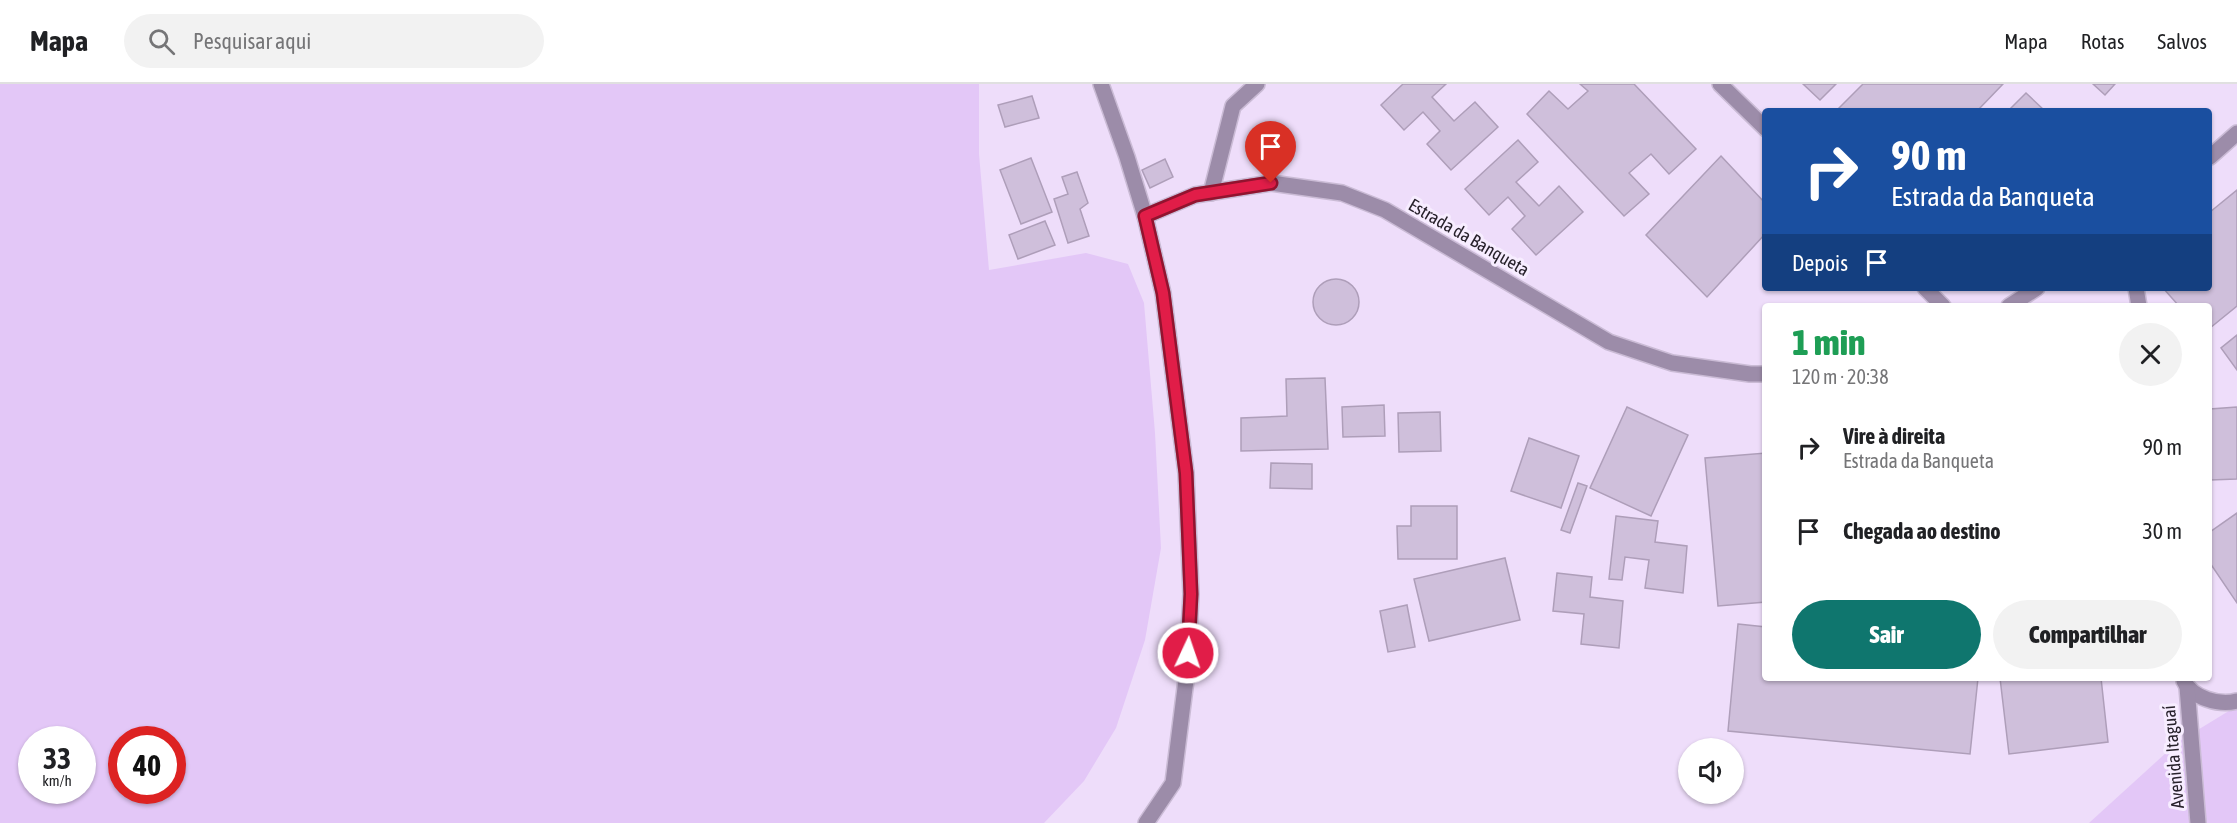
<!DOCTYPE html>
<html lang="pt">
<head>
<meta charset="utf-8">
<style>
	body { margin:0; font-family:"Asap Condensed",sans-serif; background:#f2f2f2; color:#202124; height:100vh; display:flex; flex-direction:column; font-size:22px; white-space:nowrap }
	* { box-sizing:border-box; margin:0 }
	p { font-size:20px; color:#757577 }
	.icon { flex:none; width:33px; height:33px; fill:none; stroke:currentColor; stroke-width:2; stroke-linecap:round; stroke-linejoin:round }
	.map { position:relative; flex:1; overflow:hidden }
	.drawer { position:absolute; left:1762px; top:219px; width:450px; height:378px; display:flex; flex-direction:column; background:#fff; border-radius:6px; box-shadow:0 2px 4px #0004 }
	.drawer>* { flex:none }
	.top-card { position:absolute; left:1762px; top:24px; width:450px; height:183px; border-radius:6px; box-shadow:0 2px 4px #0004; background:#1a4fa0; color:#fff; overflow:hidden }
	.tools { position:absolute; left:1678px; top:654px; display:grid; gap:12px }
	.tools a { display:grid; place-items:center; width:66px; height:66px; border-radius:50%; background:#fff; box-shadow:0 2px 4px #0004; font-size:30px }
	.speed { position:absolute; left:18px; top:642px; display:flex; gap:12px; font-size:30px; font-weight:700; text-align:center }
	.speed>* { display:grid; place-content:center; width:78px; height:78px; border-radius:50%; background:#fff; box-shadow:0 2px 4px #0004; line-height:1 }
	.speed small { font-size:15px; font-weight:400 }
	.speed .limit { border:9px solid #d22; background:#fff; color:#111 }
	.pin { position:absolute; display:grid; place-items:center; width:51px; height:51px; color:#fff; margin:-62px -26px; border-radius:50% 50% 50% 0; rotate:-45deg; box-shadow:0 0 6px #0007 }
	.pin .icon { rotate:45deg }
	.me { position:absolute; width:66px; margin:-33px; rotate:3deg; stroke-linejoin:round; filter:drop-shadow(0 0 4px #0008) }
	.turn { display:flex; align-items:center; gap:21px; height:126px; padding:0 30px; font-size:27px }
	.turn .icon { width:78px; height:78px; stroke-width:2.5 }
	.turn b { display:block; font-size:42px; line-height:51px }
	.then { display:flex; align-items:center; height:57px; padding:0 30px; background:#0003; gap:12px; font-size:22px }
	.round { display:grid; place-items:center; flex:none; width:63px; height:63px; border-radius:32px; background:#f2f2f2 }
	.overview { display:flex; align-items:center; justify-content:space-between; height:102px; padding:0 30px }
	h1 { font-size:36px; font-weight:800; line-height:45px; color:#1e9e55 }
	.primary-button { display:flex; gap:12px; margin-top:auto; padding:12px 30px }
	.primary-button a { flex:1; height:69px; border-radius:36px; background:#0f766e; color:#fff; font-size:24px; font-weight:800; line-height:69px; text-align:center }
	.primary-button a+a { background:#f2f2f2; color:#202124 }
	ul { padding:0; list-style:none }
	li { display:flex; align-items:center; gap:18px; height:84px; padding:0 30px }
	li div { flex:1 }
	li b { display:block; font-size:22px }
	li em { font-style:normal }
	header { display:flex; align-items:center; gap:36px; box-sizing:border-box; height:84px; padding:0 30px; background:#fff; border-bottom:2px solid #e0e0e0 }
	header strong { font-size:28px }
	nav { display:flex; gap:33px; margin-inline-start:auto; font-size:21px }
	.search { width:420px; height:54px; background:#f2f2f2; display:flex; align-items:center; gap:15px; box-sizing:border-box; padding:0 21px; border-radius:33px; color:#757577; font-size:22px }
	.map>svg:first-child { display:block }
</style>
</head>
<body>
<header>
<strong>Mapa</strong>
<div class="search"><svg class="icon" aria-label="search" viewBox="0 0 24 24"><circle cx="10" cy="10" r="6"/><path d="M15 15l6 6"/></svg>Pesquisar aqui</div>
<nav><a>Mapa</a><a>Rotas</a><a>Salvos</a></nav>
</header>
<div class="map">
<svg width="2237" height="739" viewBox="0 0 2237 739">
	<rect width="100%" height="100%" fill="#eeddfa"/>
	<g fill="#e3c7f7" fill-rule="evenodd">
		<path d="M0,0h979v70l10,116 97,-17 42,11 16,39 11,130 6,115 -16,92 -29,88 -32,53 -40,42h-1044zM32,656h50v50h-50zM122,656h50v50h-50z"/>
		<polygon points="2237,622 2237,739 2089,739 2178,658"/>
	</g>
	<g fill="#cfbfdb" stroke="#ae9eb9" stroke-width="1.5">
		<polygon points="1403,0 1446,0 1432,13 1454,37 1475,18 1498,43 1451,86 1427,60 1440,47 1423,28 1404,46 1381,21"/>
		<polygon points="1580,0 1634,0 1696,65 1669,90 1651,70 1629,89 1649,110 1624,132 1527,30 1549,7 1568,25 1588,7"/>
		<polygon points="1803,0 1836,0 1820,16"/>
		<polygon points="1863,0 2003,0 1977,27 1836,27"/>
		<polygon points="2093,0 2115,0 2105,11"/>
		<polygon points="2026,9 2045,27 2008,27"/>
		<polygon points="1032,12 1039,34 1005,43 998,21"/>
		<polygon points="1518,56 1538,78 1516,98 1539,122 1559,102 1583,128 1536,171 1512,145 1525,132 1508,113 1489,131 1465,105"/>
		<polygon points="1721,72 1766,120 1766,149 1707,213 1646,151"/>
		<polygon points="1031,74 1052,128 1021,140 1000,86"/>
		<polygon points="1165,75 1173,93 1150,104 1142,86"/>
		<polygon points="1077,88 1088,119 1080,125 1089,152 1068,159 1054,115 1068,110 1062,93"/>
		<polygon points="2237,106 2237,222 2210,244 2210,222 2179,222 2163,204 2210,204 2210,128"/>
		<polygon points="1045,137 1055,161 1018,175 1009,151"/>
		<circle cx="1336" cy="218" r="23"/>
		<polygon points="2237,251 2237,286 2221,264"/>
		<polygon points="1325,294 1328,365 1241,367 1241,334 1287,332 1286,295"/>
		<polygon points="1384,321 1385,352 1343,353 1342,323"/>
		<polygon points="1627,323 1688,351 1651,432 1590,404"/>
		<polygon points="2237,323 2237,395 2210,396 2210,325"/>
		<polygon points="1440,328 1441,367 1399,368 1398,329"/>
		<polygon points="1529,354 1579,372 1561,424 1511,407"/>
		<polygon points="1766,369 1766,518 1718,522 1705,374"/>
		<polygon points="1271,379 1312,380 1312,405 1270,404"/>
		<polygon points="1578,399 1587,402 1570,449 1561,446"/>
		<polygon points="1411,422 1457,422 1457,475 1398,475 1397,442 1411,442"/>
		<polygon points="2237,429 2237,519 2210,479 2210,448"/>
		<polygon points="1616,432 1658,437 1655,458 1687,462 1683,509 1645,504 1649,476 1625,473 1622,496 1609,495"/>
		<polygon points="1505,474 1520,536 1429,557 1414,495"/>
		<polygon points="1557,489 1592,493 1590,513 1623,517 1619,564 1581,560 1584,530 1553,527"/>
		<polygon points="1407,521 1415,563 1388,568 1380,527"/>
		<polygon points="1738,540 1766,543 1766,594 1978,594 1970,670 1728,647"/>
		<polygon points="2000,594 2101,594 2108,658 2009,670"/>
	</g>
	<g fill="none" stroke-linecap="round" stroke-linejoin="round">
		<defs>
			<g id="minor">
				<polyline points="1720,0 1766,45"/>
				<polyline points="2210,73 2237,49"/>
				<polyline points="1211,109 1233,22 1257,0"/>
				<polyline points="1145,132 1195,111 1271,99 1342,109 1385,126 1609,258 1672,279 1750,290 1766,290"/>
				<polyline points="1925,204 1943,222"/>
				<polyline points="2136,204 2139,222"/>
				<polyline points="2009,222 2037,204"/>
				<path d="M2184,597c8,17 36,25 53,20"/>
				<polyline points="2187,603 2198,739"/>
			</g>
			<polyline id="tertiary" points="1101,0 1127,73 1145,132 1163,209 1186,389 1191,510 1187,588 1173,699 1146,739"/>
		</defs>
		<use href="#minor" stroke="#cabbd5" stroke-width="18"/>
		<use href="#tertiary" stroke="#cabbd5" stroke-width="18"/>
		<use href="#minor" stroke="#9c8ca9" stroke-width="15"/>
		<use href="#tertiary" stroke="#9c8ca9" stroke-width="15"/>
	</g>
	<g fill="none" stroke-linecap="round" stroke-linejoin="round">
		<defs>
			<polyline id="route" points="1188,569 1191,510 1186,389 1163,209 1145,132 1195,111 1271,99"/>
		</defs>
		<use href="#route" stroke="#92132f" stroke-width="15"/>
		<use href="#route" stroke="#e11d48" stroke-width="10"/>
	</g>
	<g text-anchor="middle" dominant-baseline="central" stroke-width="6" stroke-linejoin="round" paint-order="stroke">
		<g font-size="18" fill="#27212b" stroke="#f7edff">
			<text transform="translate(1469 153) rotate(30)">Estrada da Banqueta</text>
			<text transform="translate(2173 673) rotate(-95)">Avenida Itaguaí</text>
		</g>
	</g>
</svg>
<div class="tools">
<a><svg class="icon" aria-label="sound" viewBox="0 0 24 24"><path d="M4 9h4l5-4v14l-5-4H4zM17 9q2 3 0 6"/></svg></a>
</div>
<div class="speed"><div>33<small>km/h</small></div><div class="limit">40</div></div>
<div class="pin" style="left:1271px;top:99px;background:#d93025"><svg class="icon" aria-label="arrive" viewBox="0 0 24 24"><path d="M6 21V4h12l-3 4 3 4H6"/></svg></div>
<svg class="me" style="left:1188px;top:569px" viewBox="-20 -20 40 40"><circle r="17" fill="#e11d48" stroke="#fff" stroke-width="3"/><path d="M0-11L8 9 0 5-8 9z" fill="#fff"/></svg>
<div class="top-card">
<div class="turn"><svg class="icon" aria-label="right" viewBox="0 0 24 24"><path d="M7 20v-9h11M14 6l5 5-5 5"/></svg><div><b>90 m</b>Estrada da Banqueta</div></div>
<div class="then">Depois<svg class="icon" aria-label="arrive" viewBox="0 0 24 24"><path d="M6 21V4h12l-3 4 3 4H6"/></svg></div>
</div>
<section class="drawer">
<div class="overview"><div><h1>1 min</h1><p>120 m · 20:38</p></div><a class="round"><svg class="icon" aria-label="close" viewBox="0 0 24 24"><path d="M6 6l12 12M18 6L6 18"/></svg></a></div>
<ul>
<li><svg class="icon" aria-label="right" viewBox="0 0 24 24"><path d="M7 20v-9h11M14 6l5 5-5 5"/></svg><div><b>Vire à direita</b><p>Estrada da Banqueta</p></div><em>90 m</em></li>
<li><svg class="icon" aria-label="arrive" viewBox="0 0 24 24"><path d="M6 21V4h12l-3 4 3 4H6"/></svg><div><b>Chegada ao destino</b></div><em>30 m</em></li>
</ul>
<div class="primary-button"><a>Sair</a><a>Compartilhar</a></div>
</section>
</div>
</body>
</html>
